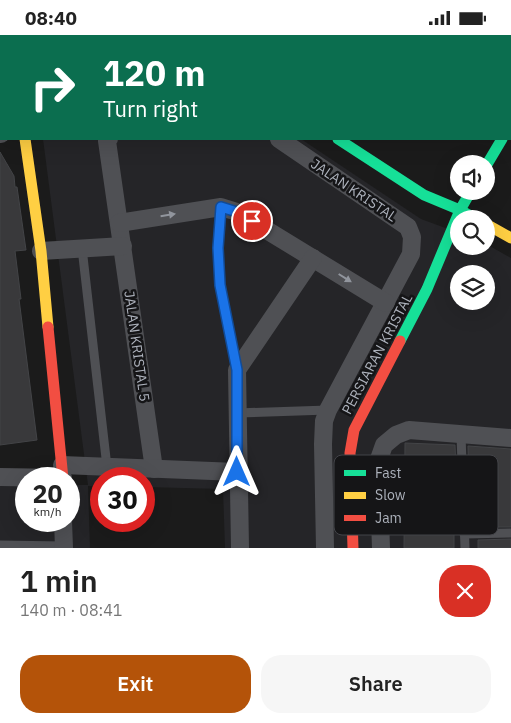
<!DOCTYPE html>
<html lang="en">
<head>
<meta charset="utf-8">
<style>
	body { margin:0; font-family:"IBM Plex Sans",sans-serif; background:#f6f6f6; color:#222; height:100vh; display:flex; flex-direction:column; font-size:19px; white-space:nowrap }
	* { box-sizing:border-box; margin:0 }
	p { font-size:16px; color:#767676 }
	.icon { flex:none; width:28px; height:28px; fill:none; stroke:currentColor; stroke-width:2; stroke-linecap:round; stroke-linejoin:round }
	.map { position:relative; height:513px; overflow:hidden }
	.panel { display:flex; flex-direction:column; background:#fff; flex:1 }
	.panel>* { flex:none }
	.guide { position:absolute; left:0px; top:0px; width:511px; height:105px; box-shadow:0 5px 20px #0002; background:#0b6e4f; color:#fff; overflow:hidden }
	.tools { position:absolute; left:450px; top:120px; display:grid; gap:10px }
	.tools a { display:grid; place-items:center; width:45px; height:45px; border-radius:50%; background:#fff; box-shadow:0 5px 20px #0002; font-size:25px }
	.speed { position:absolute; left:15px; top:432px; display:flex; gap:10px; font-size:25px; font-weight:700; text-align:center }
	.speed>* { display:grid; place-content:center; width:65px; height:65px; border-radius:50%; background:#fff; box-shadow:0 5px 20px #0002; line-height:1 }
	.speed small { font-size:12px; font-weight:400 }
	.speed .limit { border:8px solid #d22; background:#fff; color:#111 }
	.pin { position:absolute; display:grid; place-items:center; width:42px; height:42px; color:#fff; margin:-21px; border:2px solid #fff; border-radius:50%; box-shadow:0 1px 5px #0007 }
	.me { position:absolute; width:55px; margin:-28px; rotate:0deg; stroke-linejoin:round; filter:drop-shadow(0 0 4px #0008) }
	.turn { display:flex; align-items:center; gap:18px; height:105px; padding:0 20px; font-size:22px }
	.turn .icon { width:65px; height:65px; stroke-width:2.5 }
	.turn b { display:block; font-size:35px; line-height:42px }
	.round { display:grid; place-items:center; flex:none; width:52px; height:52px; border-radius:20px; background:#f6f6f6 }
	.headline { display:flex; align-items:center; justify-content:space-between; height:85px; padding:0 20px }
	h1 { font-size:30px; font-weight:600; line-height:38px }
	.primary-button { display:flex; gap:10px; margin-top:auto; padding:10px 20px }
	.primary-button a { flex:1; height:58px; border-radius:20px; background:#b45309; color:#fff; font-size:20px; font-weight:600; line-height:58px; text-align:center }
	.primary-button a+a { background:#f6f6f6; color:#222 }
	.status { display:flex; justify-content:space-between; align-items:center; height:35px; padding:0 25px; background:#fff; direction:ltr }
	.status svg { height:14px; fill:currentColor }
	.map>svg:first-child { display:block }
</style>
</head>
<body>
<div class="status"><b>08:40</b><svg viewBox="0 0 49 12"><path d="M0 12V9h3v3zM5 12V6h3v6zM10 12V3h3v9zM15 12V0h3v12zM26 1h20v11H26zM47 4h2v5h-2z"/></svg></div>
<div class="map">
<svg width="511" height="513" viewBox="0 0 511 513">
	<rect width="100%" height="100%" fill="#1b1b1b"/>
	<path fill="#252528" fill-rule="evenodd" d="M43,104h258l120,80 38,14v13h27v-2l25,14v290h-286l-2,-59 -79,-2v-8h-43v7h-13l2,62h-90v-62h26v35h43v-36h19zM459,239h27v27h-27z"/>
	<g fill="#39393b" stroke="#434447">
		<polygon points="0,117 14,141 15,152 17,152 26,215 15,216 21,264 19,264 37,405 0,410"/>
		<polygon points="405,408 455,410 458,488 454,489 454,513 404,513"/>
		<polygon points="468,411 511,414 511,492 477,492 477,488 470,488"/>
		<polygon points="511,504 511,513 478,513 478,505"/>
	</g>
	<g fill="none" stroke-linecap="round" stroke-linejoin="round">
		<g stroke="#4f5054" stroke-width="9">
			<polyline points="393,1 394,0"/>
			<polyline points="501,1 501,0"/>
			<polyline points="221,172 217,213 220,250 237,335"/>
			<polyline points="82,213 107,432"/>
			<polyline points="237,378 328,375"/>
			<polyline points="461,400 465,513"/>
			<polyline points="464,499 511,498"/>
			<polyline points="0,510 64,511"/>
		</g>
		<g stroke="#4f5054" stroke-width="18">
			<polyline points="0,99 1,99"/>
			<polyline points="109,104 107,106 154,434"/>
			<polyline points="279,104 408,192 412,202 411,219 328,375 324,386 323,409 325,513"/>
			<polyline points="119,188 221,172 237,177 386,268"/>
			<polyline points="41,216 123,211"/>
			<polyline points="62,430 237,437"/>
			<polyline points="0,442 63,443"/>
			<polyline points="63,486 64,513"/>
			<polyline points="240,513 237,335 313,223"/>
			<polyline points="381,513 378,427 384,410 396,400 409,395 511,403"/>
		</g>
		<g stroke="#16e098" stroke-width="11">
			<polyline points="338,104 424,160 460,175 476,184"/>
			<polyline points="486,131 502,104"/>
			<polyline points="400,306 427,254 460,175 471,156"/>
		</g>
		<g stroke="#ffcf43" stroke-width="11">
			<polyline points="25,104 41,216 48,292"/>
			<polyline points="486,189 511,203"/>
		</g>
		<g stroke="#f24e42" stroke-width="11">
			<polyline points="48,292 63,444"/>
			<polyline points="353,513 350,418 354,395 400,306"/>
		</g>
	</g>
	<defs><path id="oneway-solid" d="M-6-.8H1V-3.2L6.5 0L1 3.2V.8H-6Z" transform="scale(1.25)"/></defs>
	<g fill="#91959d">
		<use href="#oneway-solid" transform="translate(168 180) rotate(-9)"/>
		<use href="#oneway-solid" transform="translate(345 243) rotate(32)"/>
	</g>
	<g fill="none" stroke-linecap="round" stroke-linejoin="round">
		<defs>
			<polyline id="route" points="237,437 237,335 220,250 218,213 221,172 237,177 252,186"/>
		</defs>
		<use href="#route" stroke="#114b97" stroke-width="12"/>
		<use href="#route" stroke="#1a73e8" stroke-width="9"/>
	</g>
	<g text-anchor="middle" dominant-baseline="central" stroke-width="5" stroke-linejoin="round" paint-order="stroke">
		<g font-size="14" fill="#adb2bc" stroke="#151517">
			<text transform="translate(354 155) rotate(34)">JALAN KRISTAL</text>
			<text transform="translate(137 311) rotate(82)">JALAN KRISTAL 5</text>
			<text transform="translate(377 319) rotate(-62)">PERSIARAN KRISTAL</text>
		</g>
	</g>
	<rect x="334" y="420" width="164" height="80" rx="8" fill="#151517" stroke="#434449" stroke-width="1"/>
	<rect x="344" y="435" width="22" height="6" fill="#16e098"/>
	<rect x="344" y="457" width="22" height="7" fill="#ffcf43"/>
	<rect x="344" y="480" width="22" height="6" fill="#f24e42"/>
	<g font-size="14" fill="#adb2bc">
		<text x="375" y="443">Fast</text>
		<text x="375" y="465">Slow</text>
		<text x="375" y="488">Jam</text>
	</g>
</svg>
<div class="tools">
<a><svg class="icon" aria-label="sound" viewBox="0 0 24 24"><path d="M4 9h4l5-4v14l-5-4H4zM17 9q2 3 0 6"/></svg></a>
<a><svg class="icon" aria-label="search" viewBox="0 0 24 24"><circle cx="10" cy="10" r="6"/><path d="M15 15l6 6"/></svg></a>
<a><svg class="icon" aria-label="layers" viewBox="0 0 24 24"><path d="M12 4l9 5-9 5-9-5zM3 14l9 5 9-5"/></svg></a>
</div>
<div class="speed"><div>20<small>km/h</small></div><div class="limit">30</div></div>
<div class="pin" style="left:252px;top:186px;background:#d93025"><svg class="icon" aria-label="arrive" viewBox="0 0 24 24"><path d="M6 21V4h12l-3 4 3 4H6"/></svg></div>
<svg class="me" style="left:237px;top:437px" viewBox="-20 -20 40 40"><path d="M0-17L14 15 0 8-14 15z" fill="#1a73e8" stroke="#fff" stroke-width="4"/></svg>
<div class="guide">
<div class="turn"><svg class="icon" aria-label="right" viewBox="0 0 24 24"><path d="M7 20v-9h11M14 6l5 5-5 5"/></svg><div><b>120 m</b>Turn right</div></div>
</div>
</div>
<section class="panel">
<div class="headline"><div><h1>1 min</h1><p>140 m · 08:41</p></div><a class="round" style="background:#d93025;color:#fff"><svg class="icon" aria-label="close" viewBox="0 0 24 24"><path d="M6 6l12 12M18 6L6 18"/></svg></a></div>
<div class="primary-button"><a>Exit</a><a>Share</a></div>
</section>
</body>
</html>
